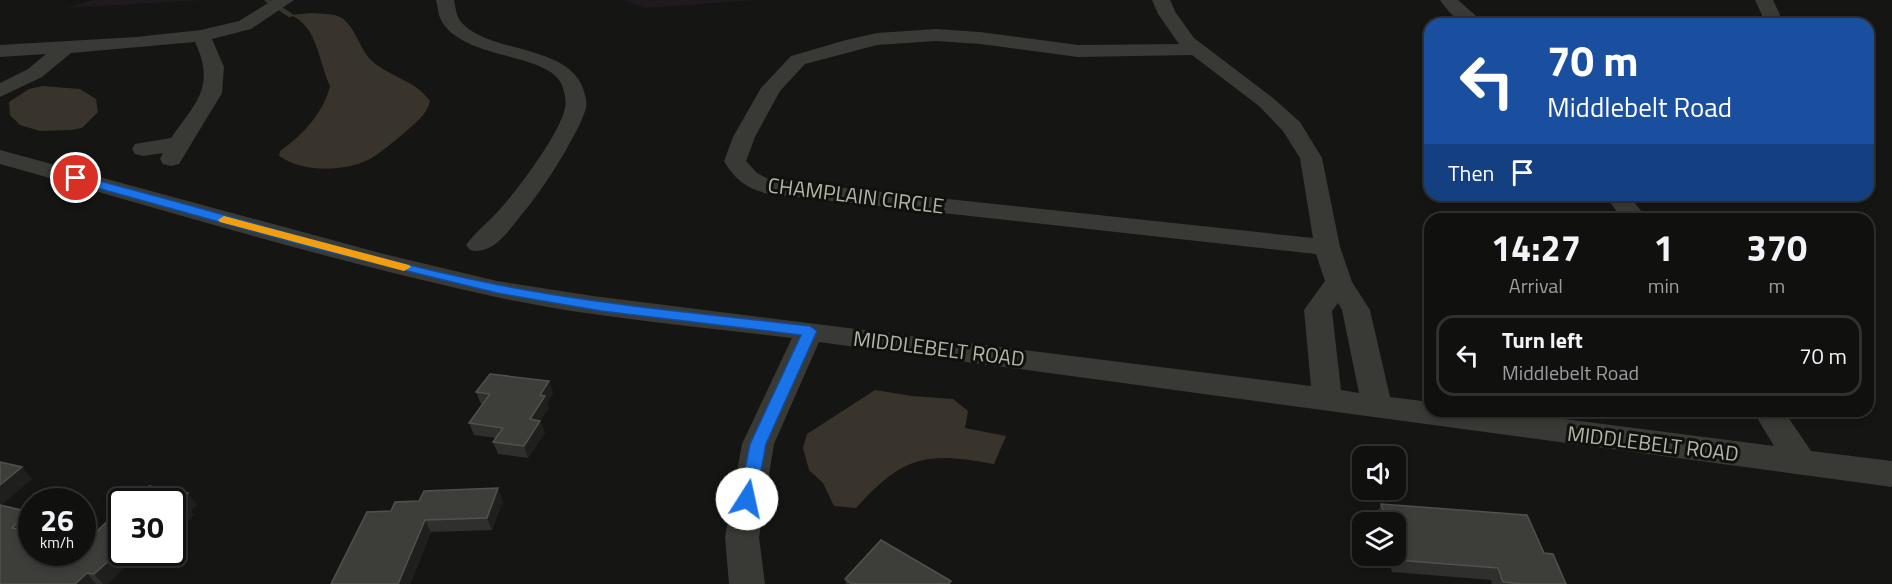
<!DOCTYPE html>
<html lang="en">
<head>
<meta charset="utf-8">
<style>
	body { margin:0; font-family:"Titillium Web",sans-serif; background:#1e1e1d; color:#f1f3f6; height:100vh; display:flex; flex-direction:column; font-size:22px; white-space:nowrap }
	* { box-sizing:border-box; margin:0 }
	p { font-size:20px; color:#9c9d9e }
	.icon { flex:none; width:33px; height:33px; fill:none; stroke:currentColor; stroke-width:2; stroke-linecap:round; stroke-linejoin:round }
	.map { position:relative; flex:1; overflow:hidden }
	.side { position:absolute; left:1424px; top:213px; width:450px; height:204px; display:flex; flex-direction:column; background:#10100f; border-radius:18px; box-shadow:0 3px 9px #0003,0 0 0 2px #30302f }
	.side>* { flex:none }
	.hud { position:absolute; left:1424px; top:18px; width:450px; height:183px; border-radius:18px; box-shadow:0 3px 9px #0003,0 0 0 2px #30302f; background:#1a4fa0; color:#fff; overflow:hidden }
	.buttons { position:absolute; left:1352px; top:446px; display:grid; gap:12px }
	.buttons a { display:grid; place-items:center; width:54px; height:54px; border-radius:12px; background:#10100f; box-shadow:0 3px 9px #0003,0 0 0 2px #30302f; font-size:30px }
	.speed { position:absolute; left:18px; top:488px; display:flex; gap:12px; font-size:30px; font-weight:700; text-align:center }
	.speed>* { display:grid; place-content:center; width:78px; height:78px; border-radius:50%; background:#10100f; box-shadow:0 3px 9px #0003,0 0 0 2px #30302f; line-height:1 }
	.speed small { font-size:15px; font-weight:400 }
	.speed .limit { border:3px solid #111; border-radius:9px; background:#fff; color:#111 }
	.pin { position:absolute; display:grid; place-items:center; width:51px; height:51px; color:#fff; margin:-26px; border:3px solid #fff; border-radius:50%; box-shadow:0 2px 6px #0007 }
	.me { position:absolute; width:66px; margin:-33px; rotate:10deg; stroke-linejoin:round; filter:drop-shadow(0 0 4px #0008) }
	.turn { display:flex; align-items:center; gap:21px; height:126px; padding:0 24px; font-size:27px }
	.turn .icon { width:78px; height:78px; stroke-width:2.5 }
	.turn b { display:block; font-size:42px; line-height:51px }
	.then { display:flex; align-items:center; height:57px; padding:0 24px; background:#0003; gap:12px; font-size:22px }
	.eta { display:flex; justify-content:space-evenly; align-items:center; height:102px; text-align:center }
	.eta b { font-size:36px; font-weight:700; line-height:42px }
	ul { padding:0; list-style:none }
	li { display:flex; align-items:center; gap:18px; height:81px; margin:0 12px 9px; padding:0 12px; border:3px solid #30302f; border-radius:18px }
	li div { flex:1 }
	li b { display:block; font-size:22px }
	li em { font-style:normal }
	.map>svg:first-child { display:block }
</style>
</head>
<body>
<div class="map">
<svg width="1892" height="584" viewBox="0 0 1892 584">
	<rect width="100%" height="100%" fill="#151514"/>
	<g fill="#1f1a1d">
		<polygon points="93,0 204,0 66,8"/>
		<polygon points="623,0 756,0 645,8"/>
	</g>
	<g fill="#38342b">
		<path d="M312,13c9,1 20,0 28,4 16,9 19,33 33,45 18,15 43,19 57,39 -3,14 -16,23 -26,32 -11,9 -22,19 -34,26 -26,13 -66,14 -91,-3l1,-5c22,-15 44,-39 50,-65 -11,-23 -13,-62 -40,-71z"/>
		<polygon points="43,86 80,89 96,99 98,112 82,128 71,130 40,131 20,125 10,115 9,102 29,89"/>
		<path d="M875,390l37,6 41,3 15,12 -3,17 41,8 -12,28c-69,-13 -91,-8 -138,44l-22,-2 -11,-23 -14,-13 -6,-22 4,-14z"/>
	</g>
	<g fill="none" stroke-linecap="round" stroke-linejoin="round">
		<polyline stroke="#38342b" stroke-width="4.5" points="267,0 290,15"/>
		<g fill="#393a35" fill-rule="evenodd">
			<path d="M273,0h21l-43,29 -39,10 12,28 -2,26 -43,71 -8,2 -8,-2 -3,-5 3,-6 -20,3 -8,-2 -3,-5 3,-5 36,-6c25,-36 45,-51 24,-96l-124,11 -29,24 -42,20v-14l28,-14 18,-15 -46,3v-12l136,-8 65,-7 38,-9z"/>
			<path d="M436,0h18c2,9 2,18 10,25 17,16 46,20 68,27 23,7 47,16 53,43 1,4 2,9 1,13 -4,14 -13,29 -20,42 -13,22 -27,44 -44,64 -13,16 -29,42 -52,36l-4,-5c10,-14 24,-24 35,-37 18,-20 59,-75 64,-100 2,-6 -1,-17 -3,-23 -15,-34 -102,-24 -122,-67 -2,-5 -2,-12 -4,-18z"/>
			<path d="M1152,0h18l6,13 18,25 79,60 27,24 22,36 18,89 12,35 18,28 20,87 40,5v9h72l272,35 -21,-35h31l27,40 81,10v26l-1073,-145 -45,102 -15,93 6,47h-36l-4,-47 17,-93 50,-106c-98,-12 -199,-20 -296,-41 -167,-36 -331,-87 -496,-133v-14l380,103 117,28 96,15 718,90 -7,-76 21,-29 -9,-27 -547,-60c-22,-5 -34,-14 -45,-33l9,-24 28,-49 30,-32 55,-16 31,-7 59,-4 44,3 98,13 101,-1 -21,-30zM936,41l44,3 98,13 114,-2 67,51 24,25 17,27 13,80 -543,-58 -13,-7 -11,-12 9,-24 25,-46 25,-27 72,-19zM1338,303l4,7 17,83 -18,-3 -9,-79z"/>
			<path d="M1440,0h18l27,24c-25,0 -30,-3 -45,-24z"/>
			<polygon points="1755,0 1773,0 1780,15 1776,24 1758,24 1762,15"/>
			<polygon points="1605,195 1629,195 1647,219 1622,219"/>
		</g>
	</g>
	<g fill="#2f302d">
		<polygon points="549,381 553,393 547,403 549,408 540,421 545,433 528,458 498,454 493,442 496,438 474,435 469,423 483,405 481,404 476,392"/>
		<polygon points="0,462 32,479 0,505 32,552 141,552 107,584 0,584"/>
		<polygon points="503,501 492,530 431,532 410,584 331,584 391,511"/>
		<polygon points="1381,504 1544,553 1566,584 1492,584 1491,580 1392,572 1387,555 1395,555 1395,522 1378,522 1376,516"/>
		<polygon points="845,579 951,584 846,584"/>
	</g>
	<g fill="#1f1f1e">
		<polygon points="549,381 553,393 547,403 549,408 540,421 545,433 528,458 524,446 530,419 540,395"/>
		<polygon points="22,467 32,479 0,506 0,485"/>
		<polygon points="498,488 503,501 492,530 487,518"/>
		<polygon points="188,493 197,505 191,511 194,515 172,539 172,517 179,502"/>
		<polygon points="30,512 32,514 32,532 12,528"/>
		<polygon points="425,520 431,532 410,584 398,584"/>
		<polygon points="122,549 122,552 141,552 107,584 103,584 94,574"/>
		<polygon points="87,573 96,584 75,584"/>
	</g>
	<g fill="#3d3e3a" stroke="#50514b" stroke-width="1.5">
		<polygon points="490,374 549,381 540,395 545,396 530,419 540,421 524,446 493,442 503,428 469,423 490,394 476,392"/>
		<polygon points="0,462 22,467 0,485"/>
		<polygon points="149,486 188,493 179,502 186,503 172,517 172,501 134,501"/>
		<polygon points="498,488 487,518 425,520 398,584 331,584 367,512 391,511 395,502 419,501 424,491"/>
		<polygon points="1381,504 1527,515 1544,553 1553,554 1566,584 1522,584 1503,582 1498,568 1397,560 1395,551 1395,522 1387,522"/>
		<polygon points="0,505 30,512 12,528 32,531 32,552 82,552 82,537 86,534 93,535 122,507 122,549 94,574 87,573 75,584 0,584"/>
		<polygon points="881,540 951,581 949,584 852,584 845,579"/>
	</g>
	<path fill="#1a73e8" stroke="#114b97" stroke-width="1.5" d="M76,175c141,35 280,82 423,110 102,20 207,29 311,41l7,5 -51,113 -10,55 -3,5 -6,2 -6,-2 -2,-5 11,-55 51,-109 -200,-24 -104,-18 -184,-45 -241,-67 -2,-3z"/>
	<polygon fill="#f59e0b" points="224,216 409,265 411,267 404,271 220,222 218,220"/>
	<g text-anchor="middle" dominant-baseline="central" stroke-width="6" stroke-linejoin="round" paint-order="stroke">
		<g font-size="21" fill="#b4b4a6" stroke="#10100f">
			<text transform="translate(856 195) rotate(7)">CHAMPLAIN CIRCLE</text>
			<text transform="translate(939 348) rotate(7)">MIDDLEBELT ROAD</text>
			<text transform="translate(1653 443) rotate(7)">MIDDLEBELT ROAD</text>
		</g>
	</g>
</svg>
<div class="buttons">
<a><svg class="icon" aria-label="sound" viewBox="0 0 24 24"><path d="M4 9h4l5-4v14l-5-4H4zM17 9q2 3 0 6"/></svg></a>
<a><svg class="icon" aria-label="layers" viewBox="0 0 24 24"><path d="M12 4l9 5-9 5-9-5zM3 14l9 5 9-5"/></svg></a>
</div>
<div class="speed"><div>26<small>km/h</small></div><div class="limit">30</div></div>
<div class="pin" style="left:76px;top:178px;background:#d93025"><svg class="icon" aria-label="arrive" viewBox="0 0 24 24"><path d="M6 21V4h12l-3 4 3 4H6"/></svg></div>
<svg class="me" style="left:747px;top:499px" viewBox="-20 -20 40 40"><circle r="19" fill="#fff"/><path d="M0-13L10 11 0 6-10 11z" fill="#1a73e8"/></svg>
<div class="hud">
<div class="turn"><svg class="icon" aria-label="left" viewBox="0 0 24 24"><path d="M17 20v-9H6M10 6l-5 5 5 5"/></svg><div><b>70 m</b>Middlebelt Road</div></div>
<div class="then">Then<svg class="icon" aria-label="arrive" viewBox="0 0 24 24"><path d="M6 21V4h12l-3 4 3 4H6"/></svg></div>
</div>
<section class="side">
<div class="eta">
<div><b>14:27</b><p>Arrival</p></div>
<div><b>1</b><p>min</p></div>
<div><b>370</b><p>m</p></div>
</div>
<ul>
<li><svg class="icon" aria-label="left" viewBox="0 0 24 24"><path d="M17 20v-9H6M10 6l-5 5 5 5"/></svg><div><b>Turn left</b><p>Middlebelt Road</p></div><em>70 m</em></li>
</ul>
</section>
</div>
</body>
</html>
